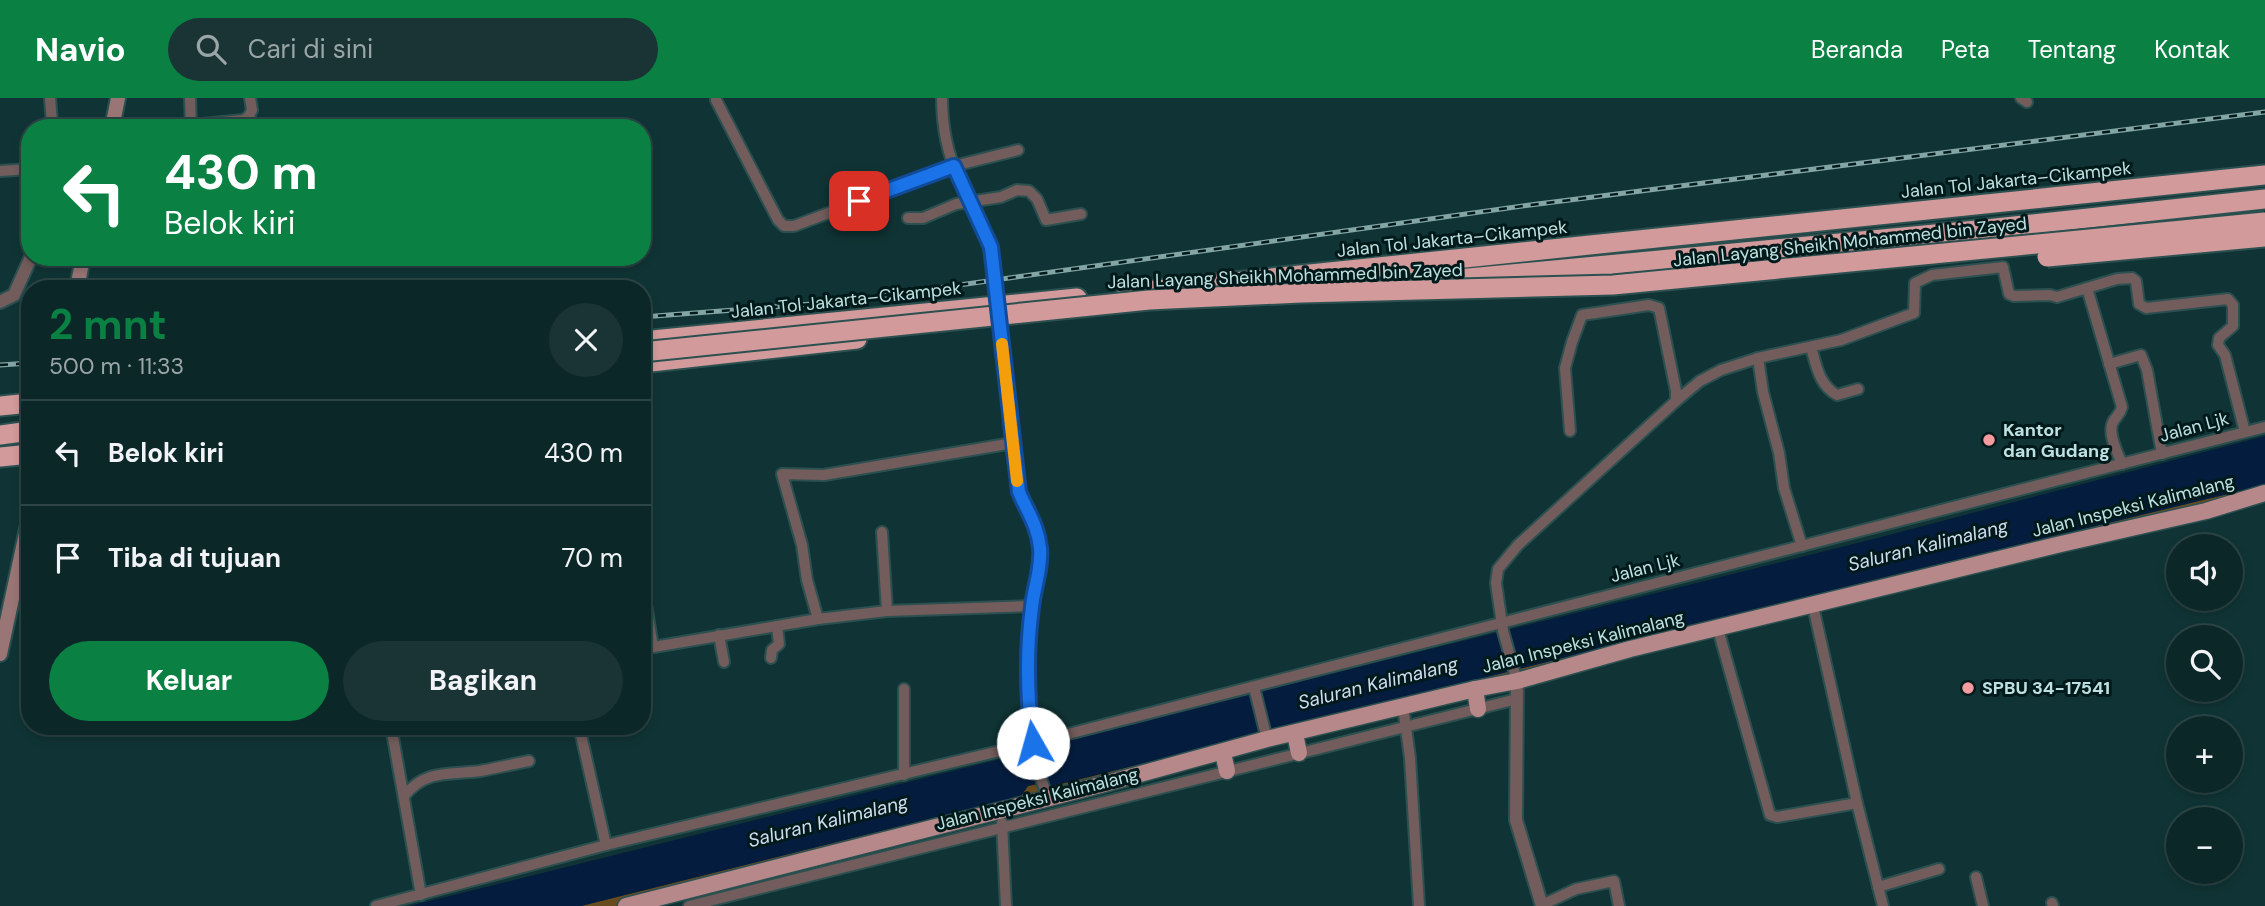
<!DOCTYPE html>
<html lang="id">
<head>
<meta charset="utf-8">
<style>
	body { margin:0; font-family:"DM Sans",sans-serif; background:#1a3334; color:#f1f3f6; height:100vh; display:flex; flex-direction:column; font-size:26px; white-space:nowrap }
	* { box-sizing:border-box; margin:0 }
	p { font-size:23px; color:#9aa5a8 }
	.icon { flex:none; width:38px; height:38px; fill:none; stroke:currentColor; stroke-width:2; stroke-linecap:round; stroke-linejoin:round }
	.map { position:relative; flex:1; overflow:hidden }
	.panel { position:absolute; left:21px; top:182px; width:630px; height:455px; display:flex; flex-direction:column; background:#0c2728; border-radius:28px; box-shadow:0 4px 10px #0003,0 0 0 2px #2c4445 }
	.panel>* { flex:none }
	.guide { position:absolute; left:21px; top:21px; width:630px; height:147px; border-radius:28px; box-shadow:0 4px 10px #0003,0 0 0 2px #2c4445; background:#0b8043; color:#fff; overflow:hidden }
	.fabs { position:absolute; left:2166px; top:436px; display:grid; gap:14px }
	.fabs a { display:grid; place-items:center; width:77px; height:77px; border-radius:50%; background:#0c2728; box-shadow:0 4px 10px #0003,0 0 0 2px #2c4445; font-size:35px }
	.pin { position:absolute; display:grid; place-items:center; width:60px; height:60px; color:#fff; margin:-30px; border-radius:14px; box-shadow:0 4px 10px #0006 }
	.me { position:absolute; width:77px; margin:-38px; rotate:353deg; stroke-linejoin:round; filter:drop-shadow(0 0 5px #0008) }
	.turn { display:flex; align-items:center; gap:24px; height:147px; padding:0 28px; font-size:32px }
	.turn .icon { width:91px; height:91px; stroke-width:2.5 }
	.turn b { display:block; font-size:49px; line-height:60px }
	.round { display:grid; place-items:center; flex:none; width:74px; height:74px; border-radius:37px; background:#1a3334 }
	.headline { display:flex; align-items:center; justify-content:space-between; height:119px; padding:0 28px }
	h1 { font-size:42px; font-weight:700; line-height:52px; color:#0b8043 }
	.action { display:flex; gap:14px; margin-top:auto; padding:14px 28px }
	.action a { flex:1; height:80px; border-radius:42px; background:#0b8043; color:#fff; font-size:28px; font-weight:700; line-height:80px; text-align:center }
	.action a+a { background:#1a3334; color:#f1f3f6 }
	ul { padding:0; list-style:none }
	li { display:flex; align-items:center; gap:21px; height:105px; padding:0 28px; border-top:2px solid #2c4445 }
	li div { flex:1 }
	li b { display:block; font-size:26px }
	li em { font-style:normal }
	header { display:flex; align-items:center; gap:42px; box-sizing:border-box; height:98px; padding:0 35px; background:#0b8043; color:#fff }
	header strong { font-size:33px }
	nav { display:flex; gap:38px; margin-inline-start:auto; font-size:24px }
	.search { width:490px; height:63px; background:#1a3334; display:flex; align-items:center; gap:18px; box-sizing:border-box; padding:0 24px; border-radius:38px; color:#9aa5a8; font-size:26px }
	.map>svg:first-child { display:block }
</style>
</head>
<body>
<header>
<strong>Navio</strong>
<div class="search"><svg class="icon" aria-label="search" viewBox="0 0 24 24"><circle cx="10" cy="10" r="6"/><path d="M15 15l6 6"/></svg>Cari di sini</div>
<nav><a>Beranda</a><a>Peta</a><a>Tentang</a><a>Kontak</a></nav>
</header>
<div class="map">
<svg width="2265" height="808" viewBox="0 0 2265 808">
	<rect width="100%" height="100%" fill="#103435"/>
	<polygon fill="#684c1f" points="2265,387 2265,395 626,808 581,808 1021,698 1028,688 1042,685 1049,689 1829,493"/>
	<polygon fill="#041d3f" points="2265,338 2265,387 1893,477 1049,689 1042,685 1028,688 1021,698 581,808 409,808 1013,658 1020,662 1038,657 1041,648 1881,439"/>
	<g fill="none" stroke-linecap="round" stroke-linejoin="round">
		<defs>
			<g id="minor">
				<polyline points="50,0 52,25 58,30"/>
				<polyline points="190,0 191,30"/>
				<path d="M942,0c0,28 5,55 17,81 14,29 30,54 35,86"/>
				<polyline points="2021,0 2027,4"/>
				<polyline points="716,2 778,122 784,128 794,128 954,68 1018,52"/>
				<polyline points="192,27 244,22 249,18 252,12 250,0"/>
				<polyline points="0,73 30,71"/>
				<polyline points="908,120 923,120 956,106 1001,99 1017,92 1029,93 1037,101 1046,122 1081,116"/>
				<path d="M2087,190l35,119c-2,8 -6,9 -9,15 -6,11 5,32 9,42"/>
				<path d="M1811,249c5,18 8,38 26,48l21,-6"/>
				<polyline points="1758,260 1763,294 1779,355 1784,390 1802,448"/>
				<polyline points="2109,266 2141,257 2147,272 2162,356"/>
				<path d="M1005,274c4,38 5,79 13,117 5,22 20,35 22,60 2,20 -6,39 -8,58 -8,63 -8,132 16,191"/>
				<polyline points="1676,303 1700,283 1721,272 1758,260 1841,242 1914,215 1915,185 1932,177 2003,169 2009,196 2014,198 2050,197 2057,199 2117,181 2132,180 2136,183 2139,206 2146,210 2228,201 2233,207 2233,228 2219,240 2218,247 2225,257 2245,334"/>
				<polyline points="882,434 887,513"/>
				<polyline points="644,495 653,549"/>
				<polyline points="1813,508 1857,705 1883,808"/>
				<polyline points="818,521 807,482 802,447 782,376 824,377 1013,345"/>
				<polyline points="1718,531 1770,717 1777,719 1857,705"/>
				<polyline points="719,537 724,564"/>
				<polyline points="642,551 818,521 887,513 1032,508"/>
				<polyline points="771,560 772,552 779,546 777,528"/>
				<polyline points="1517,583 1503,533 1496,485 1498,471 1518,447 1676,303 1676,293 1659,210 1649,207 1582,217 1572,244 1565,270 1570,333"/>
				<polyline points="1254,589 1267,641"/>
				<polyline points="1403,608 1410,660 1419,808"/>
				<polyline points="391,628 421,797"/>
				<polyline points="579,628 606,747"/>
				<polyline points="904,677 904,591"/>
				<path d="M404,698c22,-27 45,-21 76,-25 16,-3 33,-7 49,-10"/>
				<polyline points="1002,725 1006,808"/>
				<polyline points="1976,779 1983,808"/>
				<polyline points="1878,789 1939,771"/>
				<polyline points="2052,805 2053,808"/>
				<polyline points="1542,807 1576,791 1614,783 1619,808"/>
				<polyline points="376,808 606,747 1033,645 2265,329"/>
				<polyline points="689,808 1517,601"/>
			</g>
			<g id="tertiary">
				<polyline points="0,204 14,197 31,159"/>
				<polyline points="1517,583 1516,722 1542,808"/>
			</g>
			<g id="secondary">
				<polyline points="112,30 118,0"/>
				<polyline points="77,191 83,159"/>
				<polyline points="0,556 30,417"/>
			</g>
			<g id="primary">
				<polyline points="1475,591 1478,611"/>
				<polyline points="1295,636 1299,655"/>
				<polyline points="1223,655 1227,673"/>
				<polyline points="626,808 1104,686 1267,641 1475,591 1517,583 1630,551 2061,446 2206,413 2265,395"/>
			</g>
			<g id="motorway">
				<polyline points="1437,183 1977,132 2265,101"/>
				<polyline points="1127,195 2265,77"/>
				<polyline points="642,243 1077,200"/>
				<polyline points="642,265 857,241"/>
				<polyline points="0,308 30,305"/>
				<polyline points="0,337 30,333"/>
				<polyline points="0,359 30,356"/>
			</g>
		</defs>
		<use href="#minor" stroke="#2c5050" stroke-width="14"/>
		<use href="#tertiary" stroke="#2c5050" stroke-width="16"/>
		<use href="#secondary" stroke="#2c5050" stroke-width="18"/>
		<use href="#primary" stroke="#2c5050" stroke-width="19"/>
		<use href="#motorway" stroke="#2c5050" stroke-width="23"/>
		<use href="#minor" stroke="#735c5c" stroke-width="10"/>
		<use href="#tertiary" stroke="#735c5c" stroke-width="12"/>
		<use href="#secondary" stroke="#9a7576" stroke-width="14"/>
		<use href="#primary" stroke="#b7888a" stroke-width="16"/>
		<use href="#motorway" stroke="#d29a9b" stroke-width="19"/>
		<defs>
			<g id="rail">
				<polyline points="642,219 838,204 1530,107 2265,14"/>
				<polyline points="0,267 30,265"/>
			</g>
		</defs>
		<use href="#rail" stroke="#83a5a5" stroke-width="5"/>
		<use href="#rail" stroke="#001a1b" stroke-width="2.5" stroke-dasharray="8" stroke-linecap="butt"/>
		<defs>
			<polyline id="minor-bridge" points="994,167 1005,274"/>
			<g id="motorway-bridge">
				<polyline points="2047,159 2265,139"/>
				<polyline points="642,254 1149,202 1301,195 1613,187 2265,124"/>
			</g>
		</defs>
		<use href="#minor-bridge" stroke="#2c5050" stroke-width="14" stroke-linecap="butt"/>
		<use href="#motorway-bridge" stroke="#2c5050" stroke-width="23" stroke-linecap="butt"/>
		<use href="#minor-bridge" stroke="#735c5c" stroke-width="10"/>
		<use href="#motorway-bridge" stroke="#d29a9b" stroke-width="19"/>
	</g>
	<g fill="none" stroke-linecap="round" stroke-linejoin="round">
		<defs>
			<path id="route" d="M859,103l95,-35 37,81 28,245c8,19 19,34 21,56 2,20 -6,39 -8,59 -6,45 -5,91 1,136"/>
		</defs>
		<use href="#route" stroke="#114b97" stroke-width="18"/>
		<use href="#route" stroke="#1a73e8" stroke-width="12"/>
		<polyline stroke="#f59e0b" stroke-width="12" points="1002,246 1017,383"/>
	</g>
	<g fill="#f49b9f" stroke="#001a1b" stroke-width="2.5">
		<circle cx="1989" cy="342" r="7"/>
		<circle cx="1968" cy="590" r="7"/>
	</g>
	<g text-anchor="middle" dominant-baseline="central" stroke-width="6" stroke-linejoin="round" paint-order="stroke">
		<g font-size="18" fill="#bfe0e0" stroke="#001a1b">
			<text transform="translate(2016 82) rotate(-6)">Jalan Tol Jakarta–Cikampek</text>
			<text transform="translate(1452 141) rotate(-6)">Jalan Tol Jakarta–Cikampek</text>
			<text transform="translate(1850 144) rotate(-6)">Jalan Layang Sheikh Mohammed bin Zayed</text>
			<text transform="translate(1285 178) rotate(-2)">Jalan Layang Sheikh Mohammed bin Zayed</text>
			<text transform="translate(846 202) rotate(-6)">Jalan Tol Jakarta–Cikampek</text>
			<text transform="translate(2194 329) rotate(-15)">Jalan Ljk</text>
			<text transform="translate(2133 408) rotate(-14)">Jalan Inspeksi Kalimalang</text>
			<text transform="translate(1645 470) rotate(-14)">Jalan Ljk</text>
			<text transform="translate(1583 544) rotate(-14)">Jalan Inspeksi Kalimalang</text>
			<text transform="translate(1037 701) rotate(-14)">Jalan Inspeksi Kalimalang</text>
		</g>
		<g font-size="18" font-weight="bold" fill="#bfe0e0" stroke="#001a1b" text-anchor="start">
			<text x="2003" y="332">Kantor<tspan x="2003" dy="21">dan Gudang</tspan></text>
			<text x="1982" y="590">SPBU 34-17541</text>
		</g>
		<g font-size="19" font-style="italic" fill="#d0ddf0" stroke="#001a1b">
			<text transform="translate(1928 447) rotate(-14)">Saluran Kalimalang</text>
			<text transform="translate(1378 585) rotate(-14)">Saluran Kalimalang</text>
			<text transform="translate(828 723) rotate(-14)">Saluran Kalimalang</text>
		</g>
	</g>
</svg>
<div class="fabs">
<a><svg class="icon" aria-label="sound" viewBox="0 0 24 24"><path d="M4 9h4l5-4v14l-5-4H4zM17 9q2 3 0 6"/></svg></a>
<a><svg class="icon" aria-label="search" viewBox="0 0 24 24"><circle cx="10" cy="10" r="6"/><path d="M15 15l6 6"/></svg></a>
<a>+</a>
<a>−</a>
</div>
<div class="pin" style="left:859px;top:103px;background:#d93025"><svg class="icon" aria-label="arrive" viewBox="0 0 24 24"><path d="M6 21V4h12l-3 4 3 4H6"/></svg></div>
<svg class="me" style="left:1033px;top:645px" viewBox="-20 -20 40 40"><circle r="19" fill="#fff"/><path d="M0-13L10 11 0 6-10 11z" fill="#1a73e8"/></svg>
<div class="guide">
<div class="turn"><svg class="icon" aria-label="left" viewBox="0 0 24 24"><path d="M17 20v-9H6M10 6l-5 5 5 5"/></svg><div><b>430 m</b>Belok kiri</div></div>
</div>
<section class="panel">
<div class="headline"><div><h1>2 mnt</h1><p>500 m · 11:33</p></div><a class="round"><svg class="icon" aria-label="close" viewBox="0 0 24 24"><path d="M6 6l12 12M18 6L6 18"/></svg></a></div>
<ul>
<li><svg class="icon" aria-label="left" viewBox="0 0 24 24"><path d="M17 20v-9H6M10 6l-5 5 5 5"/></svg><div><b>Belok kiri</b></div><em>430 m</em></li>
<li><svg class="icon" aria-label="arrive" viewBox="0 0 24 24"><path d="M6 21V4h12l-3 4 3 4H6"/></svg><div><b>Tiba di tujuan</b></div><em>70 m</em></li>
</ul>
<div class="action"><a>Keluar</a><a>Bagikan</a></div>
</section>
</div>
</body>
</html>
